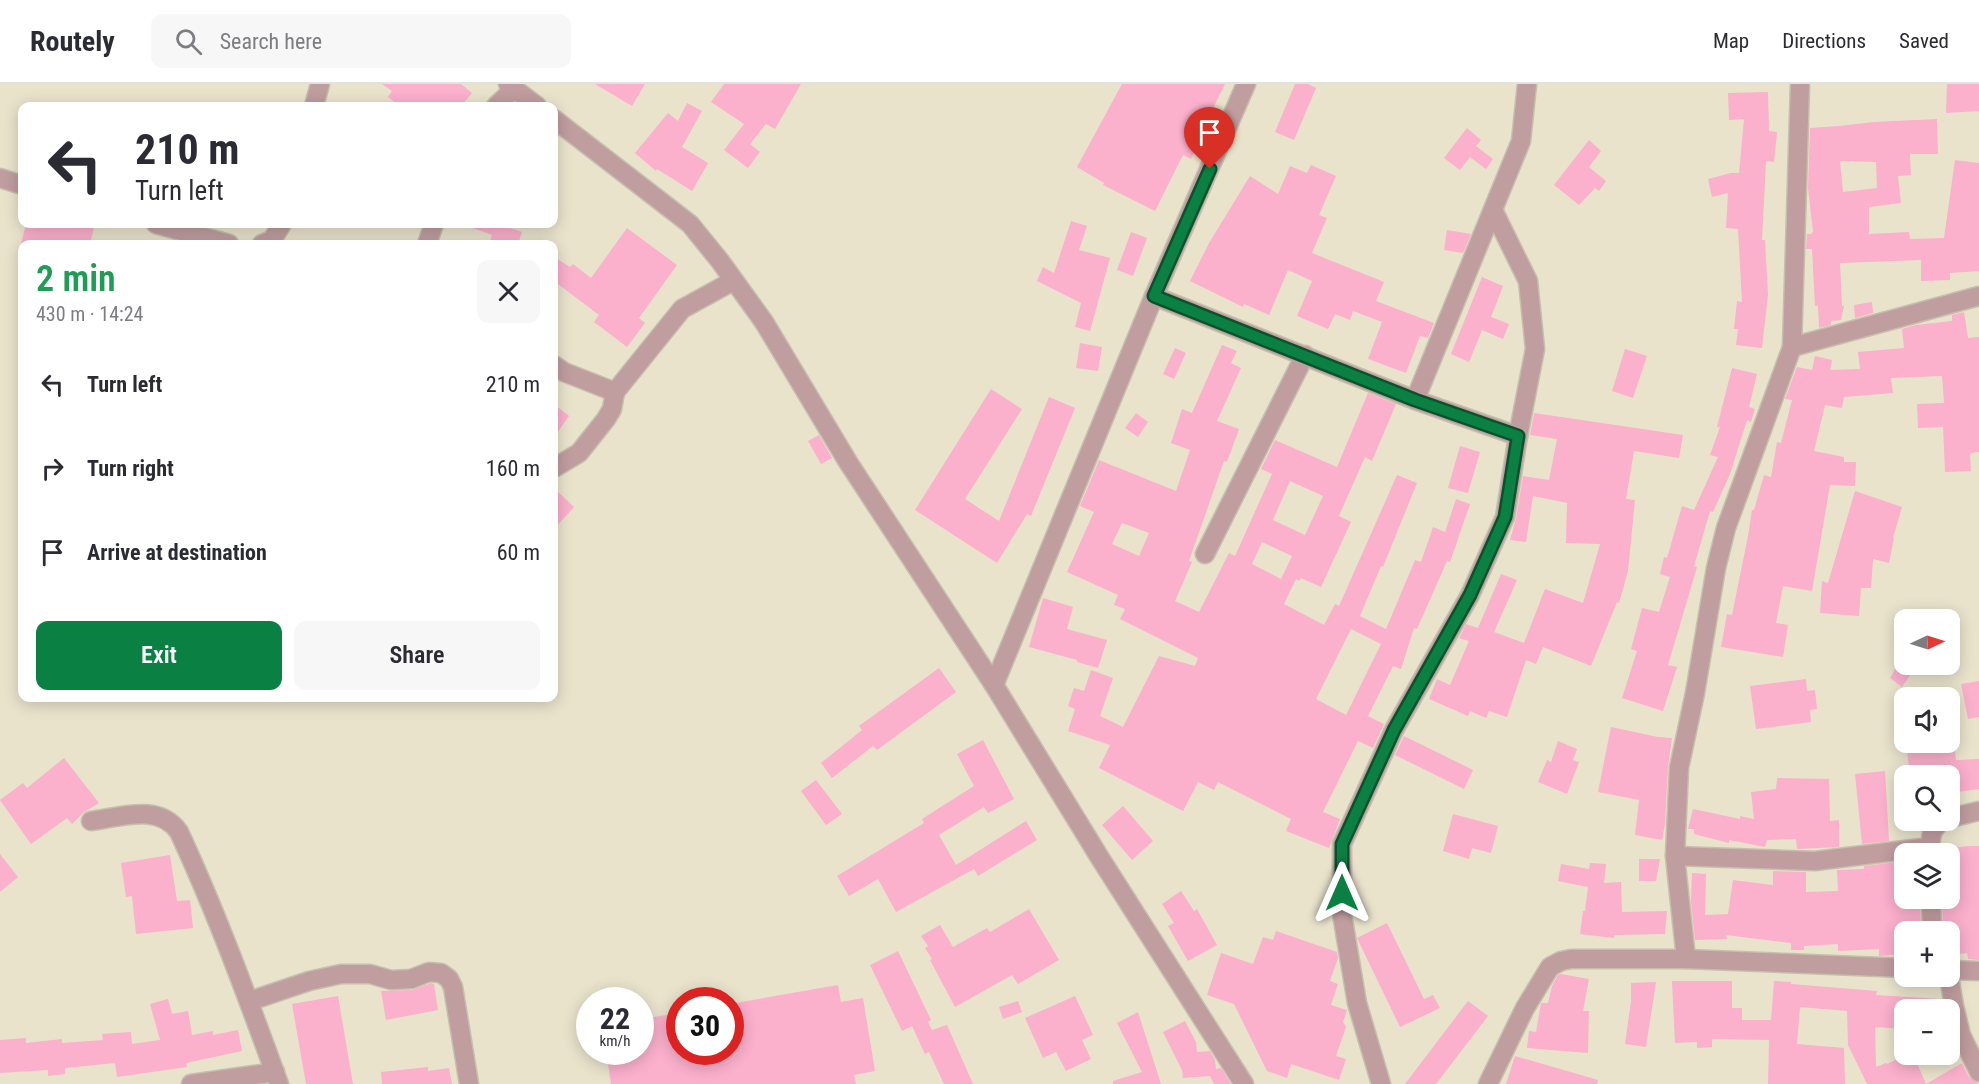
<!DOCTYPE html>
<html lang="en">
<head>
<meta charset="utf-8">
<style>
	body { margin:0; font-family:"Roboto Condensed",sans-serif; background:#f7f7f7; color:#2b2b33; height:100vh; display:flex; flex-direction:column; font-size:22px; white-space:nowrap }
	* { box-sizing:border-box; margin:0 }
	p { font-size:20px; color:#7c7c81 }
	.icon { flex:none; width:33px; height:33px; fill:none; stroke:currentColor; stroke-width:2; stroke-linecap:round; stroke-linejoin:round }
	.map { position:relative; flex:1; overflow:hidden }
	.drawer { position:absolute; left:18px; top:156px; width:540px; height:462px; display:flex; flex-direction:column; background:#fff; border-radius:12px; box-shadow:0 3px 15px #0003 }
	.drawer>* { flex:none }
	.top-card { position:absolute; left:18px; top:18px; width:540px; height:126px; border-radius:12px; box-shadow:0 3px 15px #0003; background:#fff; color:#2b2b33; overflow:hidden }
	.needle { width:39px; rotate:86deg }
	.buttons { position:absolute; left:1894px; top:525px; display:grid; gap:12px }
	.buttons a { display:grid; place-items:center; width:66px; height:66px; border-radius:12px; background:#fff; box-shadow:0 3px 15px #0003; font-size:30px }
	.speed { position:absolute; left:576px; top:903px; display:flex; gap:12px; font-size:30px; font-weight:700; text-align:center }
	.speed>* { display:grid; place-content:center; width:78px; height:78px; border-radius:50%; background:#fff; box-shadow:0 3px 15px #0003; line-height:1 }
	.speed small { font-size:15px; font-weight:400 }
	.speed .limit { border:9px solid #d22; background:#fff; color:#111 }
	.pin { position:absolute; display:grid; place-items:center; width:51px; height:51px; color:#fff; margin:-62px -26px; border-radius:50% 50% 50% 0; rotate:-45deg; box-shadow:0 0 6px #0007 }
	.pin .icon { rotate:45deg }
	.me { position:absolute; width:66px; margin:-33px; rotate:0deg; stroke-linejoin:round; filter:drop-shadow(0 0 4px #0008) }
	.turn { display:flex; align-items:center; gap:21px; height:126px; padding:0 18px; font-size:27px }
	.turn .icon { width:78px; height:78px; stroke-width:2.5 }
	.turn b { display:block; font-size:42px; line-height:51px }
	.round { display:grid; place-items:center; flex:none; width:63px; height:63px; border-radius:12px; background:#f7f7f7 }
	.headline { display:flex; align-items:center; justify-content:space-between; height:102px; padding:0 18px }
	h1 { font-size:36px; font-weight:600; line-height:45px; color:#1e9e55 }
	.primary-button { display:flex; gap:12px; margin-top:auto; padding:12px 18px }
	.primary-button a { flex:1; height:69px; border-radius:12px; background:#0b8043; color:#fff; font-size:24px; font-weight:600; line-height:69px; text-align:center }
	.primary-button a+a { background:#f7f7f7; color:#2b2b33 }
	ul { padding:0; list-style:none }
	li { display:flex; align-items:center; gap:18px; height:84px; padding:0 18px }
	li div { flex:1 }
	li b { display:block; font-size:22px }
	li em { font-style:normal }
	header { display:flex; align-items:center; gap:36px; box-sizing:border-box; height:84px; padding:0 30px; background:#fff; border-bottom:2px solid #e1e1e2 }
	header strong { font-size:28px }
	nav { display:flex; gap:33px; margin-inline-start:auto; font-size:21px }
	.search { width:420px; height:54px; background:#f7f7f7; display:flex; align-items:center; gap:15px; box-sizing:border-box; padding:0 21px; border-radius:12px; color:#7c7c81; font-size:22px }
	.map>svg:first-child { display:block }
</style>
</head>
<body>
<header>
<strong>Routely</strong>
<div class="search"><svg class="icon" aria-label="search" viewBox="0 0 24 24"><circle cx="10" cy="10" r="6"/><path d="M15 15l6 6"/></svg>Search here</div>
<nav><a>Map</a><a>Directions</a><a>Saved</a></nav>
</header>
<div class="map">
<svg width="1979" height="1000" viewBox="0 0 1979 1000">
	<rect width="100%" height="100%" fill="#e9e3cc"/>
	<g fill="#fbb0cc" fill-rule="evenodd">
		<polygon points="382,0 461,0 472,9 461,22 400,22 388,13 392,7"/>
		<polygon points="595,0 645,0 632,22"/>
		<polygon points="724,0 801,0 775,45 766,40 750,60 760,68 748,84 724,66 744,40 711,18"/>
		<polygon points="1122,0 1225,0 1198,55 1200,56 1191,75 1183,71 1155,127 1103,101 1104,99 1077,83"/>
		<polygon points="1295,0 1308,0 1316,4 1294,56 1275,48"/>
		<polygon points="1947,0 1979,0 1979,27 1946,29"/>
		<polygon points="1768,8 1769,47 1777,48 1774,78 1766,77 1762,156 1765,156 1768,211 1762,264 1736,261 1738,245 1734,245 1737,217 1742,218 1738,145 1726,144 1728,109 1712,113 1708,95 1731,89 1739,89 1744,35 1729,36 1728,9"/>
		<polygon points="687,19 702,27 682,63 708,79 692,107 657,85 656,87 635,69 668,29 678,37"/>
		<path d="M1937,35l1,35h-28l1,21 -13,1 3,27 -32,4v27l40,-2 1,7 34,-1 11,-78 24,3v108l-29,2v7l-29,1v-21l-81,3 2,43h2l-3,14 -10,1v4l-12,3 -1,-22h-3l-3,-57h-6l1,-15h4l2,-2 -5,-44 2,-60 29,-2 35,-4zM1840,77l36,1 1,26 -34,4z"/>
		<polygon points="1467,44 1481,56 1476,62 1493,75 1486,85 1470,73 1460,86 1444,74"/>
		<polygon points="1589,56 1601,67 1589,83 1606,97 1599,107 1595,104 1579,121 1554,101"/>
		<polygon points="1311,81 1336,92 1319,131 1327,134 1312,169 1384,198 1376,217 1434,239 1428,254 1420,252 1406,289 1368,275 1382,238 1353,227 1350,236 1335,230 1328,245 1297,232 1312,197 1288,186 1269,231 1244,220 1243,223 1190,197 1209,159 1250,92 1278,110 1290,82 1307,89"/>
		<polygon points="1071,137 1087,142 1079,166 1110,174 1090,247 1075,243 1081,219 1037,197 1043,183 1054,189"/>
		<polygon points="26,140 74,140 94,144 90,160 21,160"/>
		<polygon points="465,140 498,140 522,148 518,160 489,160 492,151 464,141"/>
		<polygon points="627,144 677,181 639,234 645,239 627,263 594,238 599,231 554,197 554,173 570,183 573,180 591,194"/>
		<polygon points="1447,146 1471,150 1463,169 1444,166"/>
		<polygon points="1131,148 1147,154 1133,192 1117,186"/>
		<polygon points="1482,193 1503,202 1491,233 1509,240 1503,255 1482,246 1469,278 1451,270"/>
		<polygon points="1872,218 1873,229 1855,234 1854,221"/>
		<polygon points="1964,228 1968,254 1979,253 1979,368 1970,369 1971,387 1945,388 1943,343 1918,344 1917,320 1944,319 1942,292 1891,294 1893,309 1844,313 1842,324 1825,321 1814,367 1844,373 1844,378 1856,378 1855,402 1830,401 1812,507 1783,502 1776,539 1788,541 1783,573 1721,563 1727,530 1732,531 1748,452 1752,426 1754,426 1764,391 1771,393 1777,358 1781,359 1792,316 1785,315 1797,283 1812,286 1815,272 1832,276 1830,286 1860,285 1858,268 1904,264 1902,245 1916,241 1952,237 1952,231"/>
		<polygon points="1080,259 1102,263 1098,287 1076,284"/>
		<path d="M1222,261l15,6 -6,12 10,5 -24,53 22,8 -12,33 -3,-1 -35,100 3,1 -17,39 24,11 30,-59 6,3 37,-82 -11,-5 14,-29 62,27 31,-74 28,11 -24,57 -7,-4 -26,59 12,6 -30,65 -20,-9 -2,3 -3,-2 -12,25 40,21 11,-21 4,2 58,-131 20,8 -34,84 -2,-1 -21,50 26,13 29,-69 6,2 12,-35 12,5 11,-33 14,5 -20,58 -3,-1 -30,68 -3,-1 -13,41 -8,-3 -25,50 16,8 -11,24 -15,-7 -35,71 17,7 -11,29 -43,-17 5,-12 -73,-37 -4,8 -16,-8 -15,29 -84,-43 11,-23 -42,-14 7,-22 -7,-3 6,-18 10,3 7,-21 22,8 -13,38 23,11 36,-71 36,10 3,-8 -78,-39 5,-10 -11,-4 4,-10 -51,-23 27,-60 -14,-6 19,-46 77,31 14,-41 -19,-7 11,-34 10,4zM1290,397l33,15 -18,39 -32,-15zM1122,439l27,10 -10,23 -27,-12zM1262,458l30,14 -11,23 -29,-15zM1351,545l30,15 -35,71 -30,-16z"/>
		<polygon points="1175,264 1186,269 1174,295 1163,290"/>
		<polygon points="1625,265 1647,272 1633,314 1612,307"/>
		<polygon points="1732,284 1757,290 1749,323 1755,325 1751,338 1747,336 1730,390 1713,428 1710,427 1694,482 1697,483 1668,581 1677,583 1663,627 1622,614 1637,567 1631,565 1642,524 1659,528 1670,493 1660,490 1664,473 1667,474 1682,422 1694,426 1718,373 1710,371 1720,343 1717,343"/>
		<polygon points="991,305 1022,325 965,415 999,437 1049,313 1075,324 1031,432 1027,430 997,479 915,426"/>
		<polygon points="554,320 569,332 554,353"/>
		<polygon points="1136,329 1148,338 1138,353 1125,344"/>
		<polygon points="1534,329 1683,351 1679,374 1634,367 1626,415 1635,416 1628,487 1619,519 1617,518 1591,582 1543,563 1536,580 1526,576 1507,633 1489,627 1486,634 1470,627 1468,632 1429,615 1437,595 1450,601 1469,557 1459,554 1466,540 1478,544 1501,490 1517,496 1494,548 1524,559 1545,505 1583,519 1600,460 1566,459 1567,419 1533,412 1526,458 1510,456 1516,435 1523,392 1549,396 1557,355 1530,351"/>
		<polygon points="819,351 832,374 821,380 808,357"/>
		<polygon points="1460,362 1480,368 1468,409 1448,404"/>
		<polygon points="554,404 574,423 554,445"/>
		<polygon points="1855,407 1902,423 1893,454 1894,454 1889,479 1873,475 1871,504 1861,504 1859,532 1820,529 1822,497 1828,499"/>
		<polygon points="1043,514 1073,523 1067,545 1107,556 1098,584 1077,578 1077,576 1029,563"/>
		<polygon points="1898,581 1911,590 1902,603 1890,594"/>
		<polygon points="939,584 956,608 877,666 873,662 832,694 821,679 862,646 859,642"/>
		<polygon points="1806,595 1807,607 1815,606 1817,625 1810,626 1811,638 1756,645 1750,602"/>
		<polygon points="1979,597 1979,633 1968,635 1961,600"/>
		<polygon points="1611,643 1658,653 1672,654 1668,683 1665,740 1662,756 1635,751 1639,716 1598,708"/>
		<polygon points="1404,652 1473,686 1464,705 1395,671"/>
		<polygon points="983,656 1014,715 988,729 984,723 939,751 956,781 1026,737 1037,756 978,792 974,785 896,828 878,795 849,812 837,792 924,739 922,735 974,702 957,670"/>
		<polygon points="1558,657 1577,665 1573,676 1579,678 1567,710 1538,698 1547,676 1551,678"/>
		<polygon points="1906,658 1954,658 1956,676 1979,675 1979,705 1950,709 1950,692 1910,692"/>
		<polygon points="64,674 99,719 84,728 72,740 67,734 31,760 0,716 23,699 27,704"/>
		<polygon points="1885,687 1889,757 1862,760 1855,690"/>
		<polygon points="1777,694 1829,695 1830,737 1839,736 1839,763 1797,765 1796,755 1767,756 1765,763 1729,756 1729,759 1694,750 1694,745 1688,745 1693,725 1740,735 1740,732 1754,735 1751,708 1776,705"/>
		<polygon points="816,696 842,730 826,741 801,707"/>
		<polygon points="1123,722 1153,757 1132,776 1102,741"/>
		<polygon points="1453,730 1498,742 1491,769 1472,764 1469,775 1443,767"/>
		<polygon points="1969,762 1979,762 1979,876 1968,875 1967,869 1950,871 1950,848 1943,848 1942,814 1950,814 1950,764"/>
		<polygon points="0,770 18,793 0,808"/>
		<polygon points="170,771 177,817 190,816 193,844 136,850 132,812 126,813 121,779"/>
		<polygon points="1639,775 1660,775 1656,797 1639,797"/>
		<polygon points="1905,777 1905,814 1920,814 1921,848 1905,848 1905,870 1879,872 1879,865 1838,867 1838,860 1804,862 1804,866 1791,866 1791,859 1726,851 1727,855 1695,856 1691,818 1692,789 1706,790 1705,831 1728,830 1733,796 1773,801 1773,787 1806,788 1806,808 1838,807 1837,786 1864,785 1864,782"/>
		<polygon points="1590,779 1606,780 1604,799 1621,798 1622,828 1667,827 1665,850 1614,851 1614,854 1580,850 1583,827 1585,827 1588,803 1558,797 1561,780 1589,785"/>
		<polygon points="1181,807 1194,827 1197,825 1217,861 1188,877 1168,842 1174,839 1162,820"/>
		<polygon points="1029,825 1059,876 1018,900 1012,891 955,923 930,876 932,875 925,864 928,862 921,852 940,841 953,863 987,844 990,848"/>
		<polygon points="1387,839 1424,915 1433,911 1440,924 1400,943 1357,854"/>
		<polygon points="1276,847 1337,868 1338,874 1330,897 1338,900 1331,921 1347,926 1343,938 1346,943 1336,972 1346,975 1339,996 1291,980 1287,994 1267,987 1234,920 1207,911 1221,869 1253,880 1263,853 1273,856"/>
		<polygon points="898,867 931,936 928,938 932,946 947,941 973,1000 944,1000 929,968 925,970 912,942 902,947 870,881"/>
		<polygon points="1561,890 1589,895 1583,927 1589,927 1588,969 1527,964 1529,947 1536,948 1541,919 1548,919 1552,902 1558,891"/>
		<polygon points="1672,897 1732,897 1732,924 1742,924 1742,936 1771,936 1774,897 1791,898 1791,900 1877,907 1876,911 1941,915 1943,926 1905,926 1905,945 1875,943 1876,983 1886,979 1887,980 1909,970 1913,970 1926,1000 1962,979 1969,993 1979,1000 1867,1000 1848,961 1847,927 1800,923 1797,960 1844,964 1845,1000 1768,1000 1769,956 1712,955 1712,963 1697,964 1697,958 1675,959"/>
		<polygon points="1656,898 1646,963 1625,960 1631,917 1631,899"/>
		<polygon points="431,899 434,900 438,926 386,936 381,907 412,906"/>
		<polygon points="838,901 841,918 863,914 875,987 854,991 856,1000 611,1000 606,968 640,968 640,935 680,929 680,968 730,968 730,920"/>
		<polygon points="338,912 353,1000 306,1000 292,920"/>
		<polygon points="1075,912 1093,951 1082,956 1091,975 1066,987 1056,968 1043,974 1025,934"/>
		<polygon points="168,915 172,930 188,927 192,951 213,947 213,951 238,946 242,967 186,979 187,983 117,993 115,979 65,984 65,990 48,992 48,986 0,989 0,956 26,954 26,959 62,955 62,959 103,956 102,950 131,948 132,960 160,956 150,920"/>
		<polygon points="1018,917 1022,928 1003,935 999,923"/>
		<polygon points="1468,917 1488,932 1436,1000 1405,1000"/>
		<polygon points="1138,928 1161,1000 1113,1000 1113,997 1142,988 1117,939"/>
		<polygon points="1185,937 1196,958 1197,968 1210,967 1215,976 1216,985 1221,984 1231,1000 1214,1000 1210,992 1183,994 1182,986 1163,948"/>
		<polygon points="1515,972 1598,996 1597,1000 1506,1000"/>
		<polygon points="428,983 428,987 449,984 452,1000 382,1000 381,988"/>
	</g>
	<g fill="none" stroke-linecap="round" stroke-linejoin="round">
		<defs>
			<g id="street">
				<polyline points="508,0 537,22"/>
				<polyline points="314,22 320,0"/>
				<polyline points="496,22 514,5"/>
				<polyline points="554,35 690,140 720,177 764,238 848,378 994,601 1100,774 1244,1000"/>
				<polyline points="0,94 22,101"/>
				<polyline points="156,140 229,160"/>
				<polyline points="262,160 272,156 282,140"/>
				<polyline points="427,160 434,140"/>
				<polyline points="1154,212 1415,316 1518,352"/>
				<polyline points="1792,263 1979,212"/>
				<polyline points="554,281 564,288 615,308 682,225 733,197"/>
				<polyline points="1415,316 1521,57 1527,0"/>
				<polyline points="554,384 579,369 606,335 612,325 615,308"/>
				<polyline points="1205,470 1305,271"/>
				<polyline points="994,601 1154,212 1246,0"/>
				<polyline points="1950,734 1979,727"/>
				<path d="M91,737c29,-4 68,-18 88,11 38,82 69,167 100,252"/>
				<polyline points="1929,770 1932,748 1941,736"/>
				<polyline points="1675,772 1815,777 1929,763"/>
				<polyline points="1931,814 1932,848"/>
				<polyline points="1686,875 1675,772 1679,684 1695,609 1716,484 1726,444 1792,263 1800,0"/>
				<polyline points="1950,886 1979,887"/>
				<polyline points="1949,892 1954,922 1961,951 1979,988"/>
				<polyline points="250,917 309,897 341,890 370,890 391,896 411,895 429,888 441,889 449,895 453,903 469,1000"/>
				<polyline points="191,1000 275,988"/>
				<polyline points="1381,1000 1357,919 1342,830 1342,760 1394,646 1470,511 1505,433 1518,352 1535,265 1528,197 1493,126"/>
				<polyline points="1488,1000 1525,924 1550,883 1561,877 1571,875 1686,875 1905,884"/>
			</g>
		</defs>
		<use href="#street" stroke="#c5c0ac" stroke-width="21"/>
		<use href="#street" stroke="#c09d9f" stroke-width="18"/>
	</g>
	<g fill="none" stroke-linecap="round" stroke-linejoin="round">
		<defs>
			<polyline id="route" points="1210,85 1154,212 1415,316 1518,352 1505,433 1470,511 1394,646 1342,760 1342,809"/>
		</defs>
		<use href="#route" stroke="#07532c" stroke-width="15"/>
		<use href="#route" stroke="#0b8043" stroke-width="10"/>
	</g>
</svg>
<div class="buttons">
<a><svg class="needle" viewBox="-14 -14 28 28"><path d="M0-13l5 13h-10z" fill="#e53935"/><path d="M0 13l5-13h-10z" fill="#7c7c81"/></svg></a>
<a><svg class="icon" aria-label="sound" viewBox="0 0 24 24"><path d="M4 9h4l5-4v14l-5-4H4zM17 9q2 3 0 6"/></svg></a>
<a><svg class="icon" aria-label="search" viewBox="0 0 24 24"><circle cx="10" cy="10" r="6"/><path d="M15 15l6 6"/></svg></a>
<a><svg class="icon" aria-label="layers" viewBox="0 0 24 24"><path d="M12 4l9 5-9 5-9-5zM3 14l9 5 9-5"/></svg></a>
<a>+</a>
<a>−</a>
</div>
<div class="speed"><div>22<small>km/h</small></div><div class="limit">30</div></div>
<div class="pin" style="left:1210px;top:85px;background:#d93025"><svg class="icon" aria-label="arrive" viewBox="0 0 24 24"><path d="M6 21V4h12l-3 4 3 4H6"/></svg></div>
<svg class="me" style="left:1342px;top:809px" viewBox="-20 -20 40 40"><path d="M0-17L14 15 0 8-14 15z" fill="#0b8043" stroke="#fff" stroke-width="4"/></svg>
<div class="top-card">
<div class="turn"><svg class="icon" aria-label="left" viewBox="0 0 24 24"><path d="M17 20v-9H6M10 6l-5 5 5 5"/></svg><div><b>210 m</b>Turn left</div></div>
</div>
<section class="drawer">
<div class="headline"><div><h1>2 min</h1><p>430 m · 14:24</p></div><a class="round"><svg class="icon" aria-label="close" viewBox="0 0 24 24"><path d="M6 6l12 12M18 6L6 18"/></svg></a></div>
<ul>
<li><svg class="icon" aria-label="left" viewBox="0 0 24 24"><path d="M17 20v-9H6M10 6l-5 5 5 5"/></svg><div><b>Turn left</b></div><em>210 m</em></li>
<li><svg class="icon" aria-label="right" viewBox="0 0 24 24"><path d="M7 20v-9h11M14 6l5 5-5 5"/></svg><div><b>Turn right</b></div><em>160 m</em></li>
<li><svg class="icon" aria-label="arrive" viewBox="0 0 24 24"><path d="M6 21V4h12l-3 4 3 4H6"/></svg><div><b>Arrive at destination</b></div><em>60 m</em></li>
</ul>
<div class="primary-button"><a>Exit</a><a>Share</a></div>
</section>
</div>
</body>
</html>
